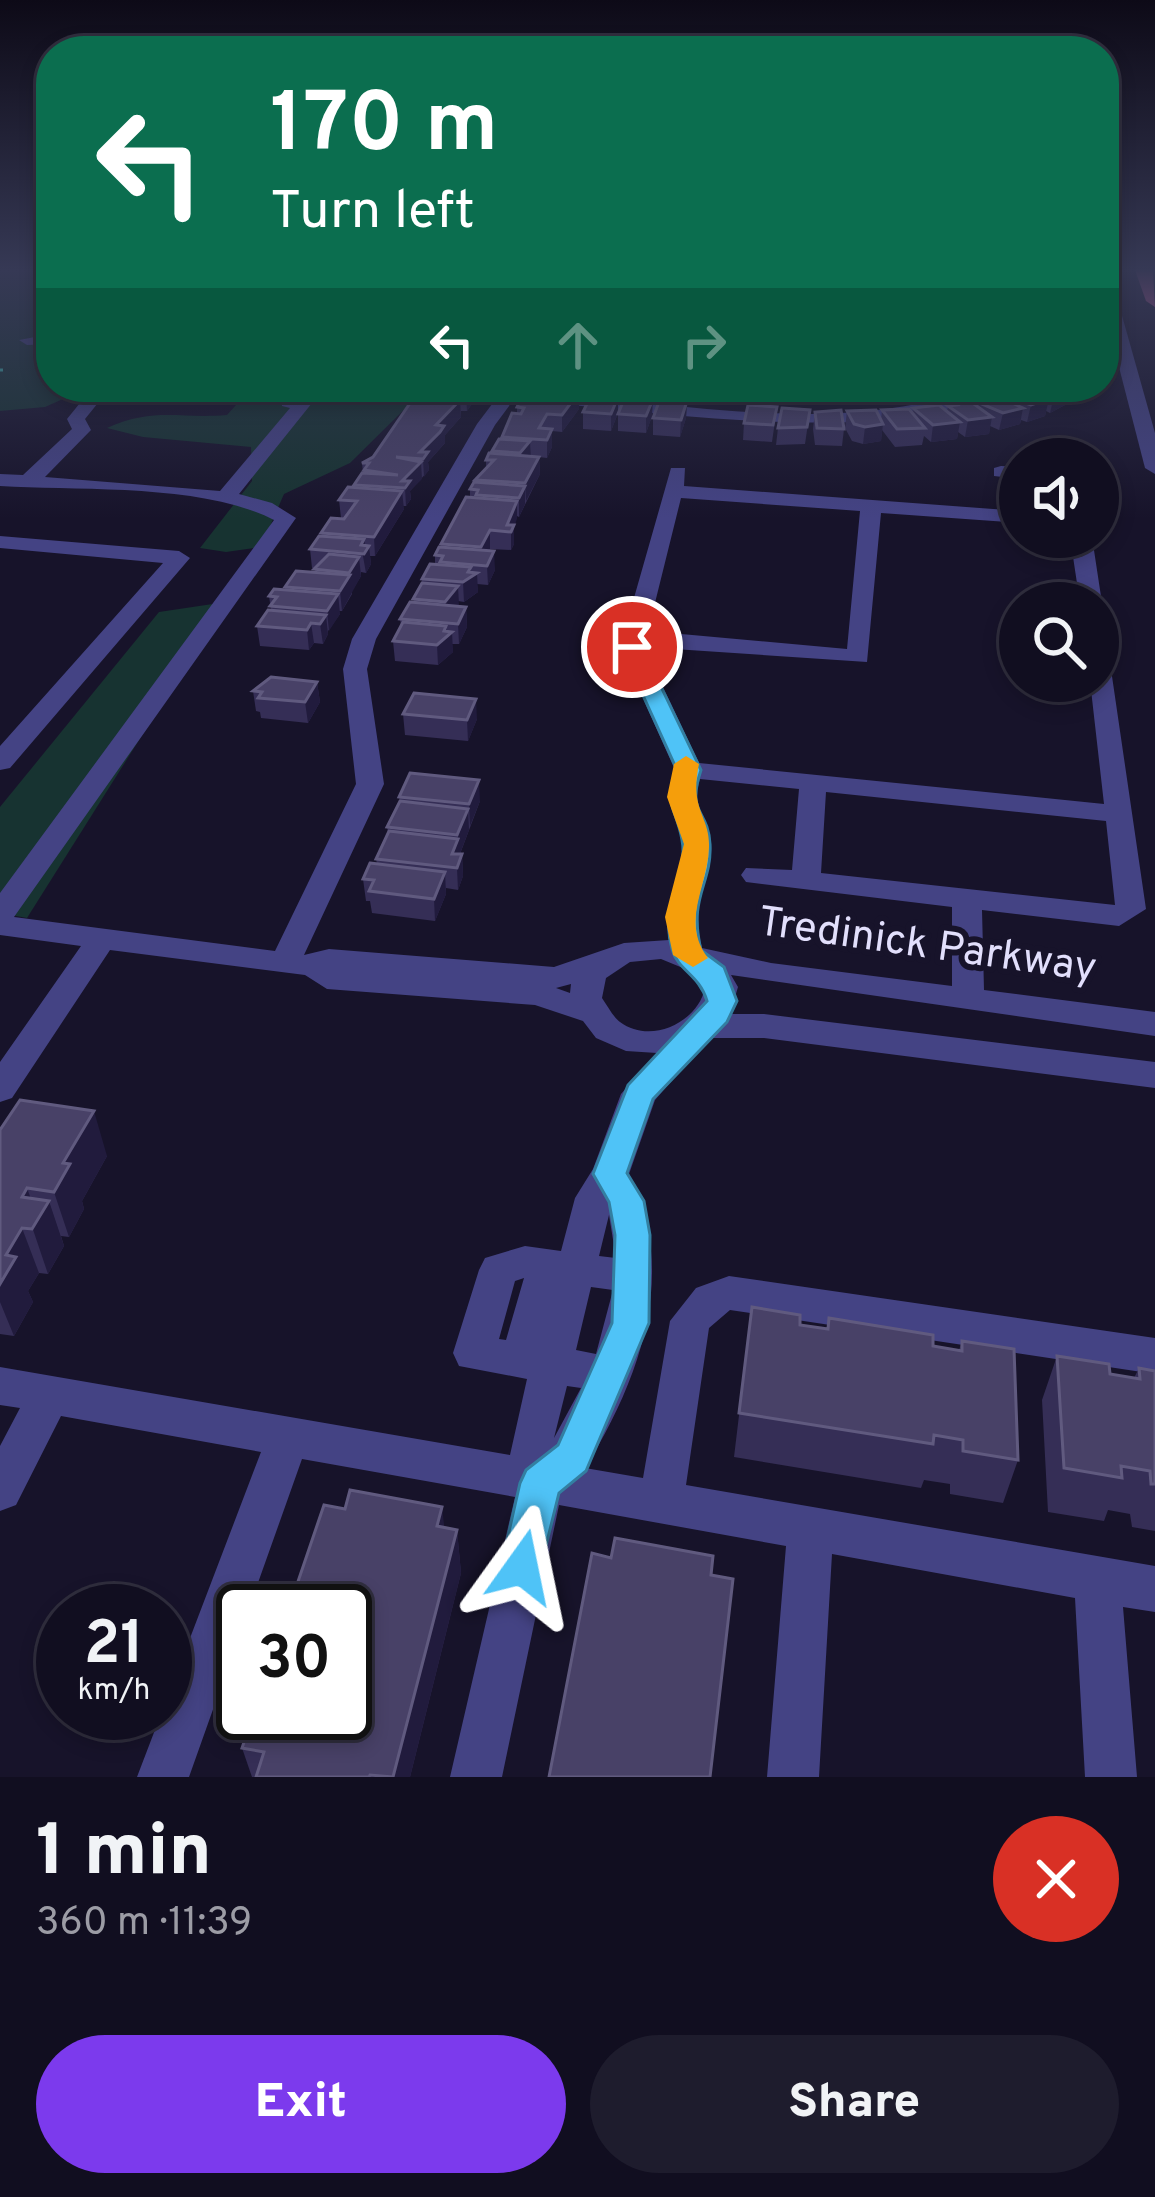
<!DOCTYPE html>
<html lang="en">
<head>
<meta charset="utf-8">
<style>
	body { margin:0; font-family:Overpass,sans-serif; background:#1e1c2d; color:#f1f3f6; height:100vh; display:flex; flex-direction:column; font-size:45px; white-space:nowrap }
	* { box-sizing:border-box; margin:0 }
	p { font-size:39px; color:#9c9ca5 }
	.icon { flex:none; width:66px; height:66px; fill:none; stroke:currentColor; stroke-width:2; stroke-linecap:round; stroke-linejoin:round }
	.map { position:relative; height:1777px; overflow:hidden }
	.sheet { display:flex; flex-direction:column; background:#110e20; flex:1 }
	.sheet>* { flex:none }
	.guide { position:absolute; left:36px; top:36px; width:1083px; height:366px; border-radius:48px; box-shadow:0 6px 18px #0003,0 0 0 3px #302e3e; background:#0b6e4f; color:#fff; overflow:hidden }
	.buttons { position:absolute; left:999px; top:438px; display:grid; gap:24px }
	.buttons a { display:grid; place-items:center; width:120px; height:120px; border-radius:50%; background:#110e20; box-shadow:0 6px 18px #0003,0 0 0 3px #302e3e; font-size:60px }
	.speed { position:absolute; left:36px; top:1584px; display:flex; gap:24px; font-size:60px; font-weight:700; text-align:center }
	.speed>* { display:grid; place-content:center; width:156px; height:156px; border-radius:50%; background:#110e20; box-shadow:0 6px 18px #0003,0 0 0 3px #302e3e; line-height:1 }
	.speed small { font-size:30px; font-weight:400 }
	.speed .limit { border:6px solid #111; border-radius:18px; background:#fff; color:#111 }
	.pin { position:absolute; display:grid; place-items:center; width:102px; height:102px; color:#fff; margin:-51px; border:6px solid #fff; border-radius:50%; box-shadow:0 3px 12px #0007 }
	.me { position:absolute; width:132px; margin:-66px; rotate:12deg; stroke-linejoin:round; filter:drop-shadow(0 0 9px #0008) }
	.turn { display:flex; align-items:center; gap:42px; height:252px; padding:0 36px; font-size:54px }
	.turn .icon { width:156px; height:156px; stroke-width:2.5 }
	.turn b { display:block; font-size:84px; line-height:102px }
	.lanes { display:flex; align-items:center; height:114px; padding:0 36px; background:#0003; justify-content:center; gap:60px; direction:ltr }
	.lanes .off { opacity:.35 }
	.round { display:grid; place-items:center; flex:none; width:126px; height:126px; border-radius:63px; background:#1e1c2d }
	.summary { display:flex; align-items:center; justify-content:space-between; height:204px; padding:0 36px }
	h1 { font-size:72px; font-weight:800; line-height:90px }
	.button { display:flex; gap:24px; margin-top:auto; padding:24px 36px }
	.button a { flex:1; height:138px; border-radius:72px; background:#7c3aed; color:#fff; font-size:48px; font-weight:800; line-height:138px; text-align:center }
	.button a+a { background:#1e1c2d; color:#f1f3f6 }
	.map>svg:first-child { display:block }
</style>
</head>
<body>
<div class="map">
<svg width="1155" height="1777" viewBox="0 0 1155 1777">
	<rect width="100%" height="100%" fill="#17132a"/>
	<g fill="#173331">
		<polygon points="0,270 51,270 51,387 90,387 45,407 0,411"/>
		<path d="M175,387h252l-77,76 -66,31 -23,53 -35,5 -26,-4 52,-67 -1,-34 -108,-10 -36,-9c47,-21 71,-9 120,-13l9,-10 -34,-15z"/>
		<polygon points="226,602 27,918 0,913 0,807 159,612"/>
	</g>
	<g fill="none" stroke-linecap="round" stroke-linejoin="round">
		<polyline stroke="#3cb3a8" stroke-width="3" stroke-dasharray="3 4.5" stroke-linecap="butt" points="0,370 6,370"/>
		<g fill="#444384" fill-rule="evenodd">
			<polygon points="1104,275 1112,280 1155,433 1155,474 1145,468 1104,309"/>
			<polygon points="51,334 51,344 27,345 19,340"/>
			<path d="M84,387h14l4,11 -17,21 6,11 -46,47 175,14 70,-83 -8,-2v-8h21l9,5 -73,91 33,9 24,15 -282,399 261,34 81,-167 -13,-115 9,-30 125,-215 28,-37h18l-28,38 -119,214 -9,30 17,115 -80,171 25,-6 225,18 70,-24 45,-3c-8,-36 15,-62 13,-96 -1,-35 -22,-29 -7,-74l-55,-123 51,-179h14l-1,18 336,25v12l-139,-10 -14,149 -223,-15 55,116 405,41 -14,-123h8v-41l9,2 39,267 -27,17 -137,-16 2,80 171,22v24l-424,-61 7,12 -8,27h34l391,48v26l-391,-50h-55l-54,62 -26,74c50,98 11,205 -44,294l58,10 27,-157 26,-33 33,-12 426,62v36l-425,-64 -21,18 -23,157 469,81v46l-32,-5 14,170h-52l-10,-179 -243,-44 -13,223h-52l19,-231 -227,-41 -57,272h-52l65,-280 -213,-38 -54,152h-5v14l-54,152h-52l124,-325 -200,-36 -45,89 -16,6v-65l20,-38 -20,-3v-38l510,88 17,-76 -68,-13 -6,-13 26,-83 6,-12 40,-12 36,5 14,-53 18,-29 28,-75 36,-41 -31,-2 -30,-13 -13,-17 -48,-16 -208,-16 -22,-14 -195,-25 -98,148 -12,4v-40l81,-116 -81,-11v-42l274,-373c-73,-37 -193,-29 -274,-34v-12l23,1 49,-46 -5,-10 17,-21zM681,498l179,13 -13,138 -199,-18zM700,779l99,10 -7,81 -46,-2 -5,7 5,7 206,25v79l-181,-23 -69,-15c-13,-52 12,-67 9,-105 -2,-27 -21,-32 -11,-64zM826,792l280,29 9,84 -294,-32zM661,959l34,14 10,15c-7,34 -54,57 -85,34 -7,-5 -13,-17 -18,-24l4,-20 24,-16zM571,984l-1,9 -14,-5zM609,1215l7,43 -17,-2zM524,1278l-18,62 -7,-1 16,-58zM591,1287l22,3 -17,64 -20,-4zM567,1386l14,2 -27,50z"/>
			<path d="M976,387h25c-83,64 -356,24 -461,15l-9,-5 9,-5c140,11 300,46 436,-5z"/>
			<polygon points="1001,466 1020,467 1020,479 994,476 994,468"/>
			<polygon points="0,536 179,551 190,558 10,768 0,770 0,746 163,563 0,548"/>
			<polygon points="1070,537 1092,537 1102,603 1099,608 1098,603 1080,603"/>
		</g>
		<polygon fill="#f165ac" fill-rule="evenodd" points="1135,270 1153,270 1155,307 1146,301"/>
	</g>
	<g fill="#352e56">
		<polygon points="433,387 484,387 467,411 461,411 461,417 445,435 445,443 428,462 429,470 410,491 411,499 406,506 403,506 404,509 375,556 370,556 371,564 366,573 361,572 361,576 352,591 352,594 342,611 339,611 340,614 328,631 328,634 323,644 314,643 309,650 260,646 257,626 271,610 269,596 285,590 285,587 315,572 315,568 312,568 310,549 322,536 321,533 341,518 339,500 354,488 354,485 363,473 362,463 373,457 431,394"/>
		<polygon points="554,387 586,387 584,392"/>
		<polygon points="605,387 633,387 631,392 605,391"/>
		<polygon points="636,387 665,387 663,394 636,393"/>
		<polygon points="668,387 696,387 694,394 667,395"/>
		<polygon points="715,387 745,387 742,399 714,397"/>
		<polygon points="761,387 790,387 788,402 760,401"/>
		<polygon points="796,387 824,387 822,404 795,403"/>
		<polygon points="830,387 945,387 944,393 922,397 905,389 904,398 883,403 865,388 863,402 853,405 838,405"/>
		<polygon points="1011,387 1082,387 1080,395 1070,403 1065,402 1065,405 1050,413 1046,411 1045,416 1027,422 1021,420 1020,424 999,430 990,426 989,434 965,437 958,432 957,439 931,442 924,436 922,445 895,447 882,430 881,441 863,444 852,441 845,428 847,411 881,420 882,410 912,413 913,408 947,411 948,406 951,405 952,401 969,401 970,399 995,395 996,393"/>
		<polygon points="618,397 618,413 611,431 583,429 583,412"/>
		<polygon points="687,401 686,418 680,437 653,435 653,418"/>
		<polygon points="517,407 579,409 562,432 552,431 552,447 547,458 539,457 540,474 519,517 517,516 514,527 514,544 511,550 490,549 495,570 488,585 477,584 478,592 464,602 458,601 458,606 466,607 467,627 459,644 452,644 453,652 438,665 395,661 393,641 401,626 400,619 413,602 422,583 422,579 435,564 435,555 470,497 470,489 486,468 486,460 502,439 517,413"/>
		<polygon points="777,407 772,442 743,440 744,423"/>
		<polygon points="810,410 805,444 776,445 778,428"/>
		<polygon points="815,412 844,429 842,446 815,445 813,429"/>
		<polygon points="618,414 652,416 646,433 618,431"/>
		<polygon points="317,682 320,702 308,723 261,718 260,712 256,711 253,691"/>
		<polygon points="403,714 477,719 468,741 405,735"/>
		<polygon points="399,797 480,801 460,854 462,854 463,876 458,890 446,888 446,894 435,921 372,913 370,901 366,901 363,879 377,864 376,859 388,833 387,827 400,801"/>
		<polygon points="0,1130 107,1156 82,1201 84,1209 69,1237 61,1236 64,1246 48,1274 39,1273 28,1291 33,1302 14,1336 0,1334"/>
		<polygon points="752,1307 800,1325 827,1329 829,1318 933,1346 959,1350 962,1341 1018,1460 1003,1503 950,1494 950,1484 924,1480 921,1488 734,1457"/>
		<polygon points="1057,1356 1110,1374 1134,1378 1139,1368 1155,1371 1155,1531 1132,1527 1130,1514 1108,1510 1104,1521 1048,1512 1042,1400"/>
		<polygon points="345,1509 457,1530 461,1573 410,1777 252,1777 242,1748"/>
	</g>
	<g fill="#211b3d">
		<polygon points="473,387 484,387 467,411 466,395"/>
		<polygon points="865,387 863,402 853,405 855,388"/>
		<polygon points="885,387 905,387 904,398 883,403"/>
		<polygon points="924,387 945,387 944,393 922,397"/>
		<polygon points="1073,387 1082,387 1080,395 1070,403"/>
		<polygon points="1068,389 1065,405 1050,413 1054,396"/>
		<polygon points="579,392 579,409 562,432 562,415"/>
		<polygon points="457,394 457,404 460,400 461,417 445,435 445,443 428,462 429,470 424,477 423,459 420,452"/>
		<polygon points="618,397 618,413 611,431 611,414"/>
		<polygon points="653,399 652,416 646,433 646,416"/>
		<polygon points="1049,399 1045,416 1027,422 1031,405"/>
		<polygon points="687,401 686,418 680,437 681,420"/>
		<polygon points="1023,408 1020,424 999,430 1003,413"/>
		<polygon points="992,417 989,434 965,437 968,420"/>
		<polygon points="960,422 957,439 931,442 933,425"/>
		<polygon points="883,424 881,441 863,444 865,427"/>
		<polygon points="552,429 552,447 547,458 547,440"/>
		<polygon points="530,441 531,459 521,471 520,453"/>
		<polygon points="539,457 540,474 526,501 525,483"/>
		<polygon points="421,462 422,479 410,491 411,499 406,506 405,488 402,481"/>
		<polygon points="525,486 525,504 519,517 519,498"/>
		<polygon points="402,491 404,509 375,556 374,537"/>
		<polygon points="517,501 517,519 514,527 514,544 511,550 511,532 507,525"/>
		<polygon points="490,530 490,549 482,566 481,547"/>
		<polygon points="364,539 366,551 369,546 371,564 366,573 361,545"/>
		<polygon points="494,551 495,570 488,585 487,566"/>
		<polygon points="359,557 361,576 342,611 340,591"/>
		<polygon points="471,567 471,577 477,573 478,592 464,602 463,582"/>
		<polygon points="458,586 459,605 446,622 445,602"/>
		<polygon points="338,594 340,614 329,631 327,611"/>
		<polygon points="466,607 467,627 459,644 458,624"/>
		<polygon points="326,615 328,634 323,644 320,624"/>
		<polygon points="311,623 314,643 309,650 307,630"/>
		<polygon points="446,626 447,636 452,632 453,652 438,665 437,645"/>
		<polygon points="317,682 320,702 308,723 305,702"/>
		<polygon points="476,699 477,719 468,741 467,720"/>
		<polygon points="479,780 480,801 470,826 469,804"/>
		<polygon points="468,809 469,830 459,856 452,854"/>
		<polygon points="462,854 463,876 458,890 457,868"/>
		<polygon points="445,872 446,894 435,921 434,899"/>
		<polygon points="94,1111 107,1156 82,1201 84,1209 69,1237 54,1192 63,1163"/>
		<polygon points="27,1188 38,1219 49,1201 64,1246 48,1274 22,1197"/>
		<polygon points="22,1228 39,1273 28,1291 33,1302 14,1336 0,1302 0,1284 6,1255"/>
		<polygon points="442,1507 447,1550 437,1526"/>
		<polygon points="457,1530 461,1573 410,1777 393,1777"/>
	</g>
	<g fill="#484167" stroke="#605a7f" stroke-width="3">
		<polygon points="436,387 473,387 466,395 457,394 453,400 460,400 436,425 444,426 440,432 420,452 428,452 423,459 396,457 421,462 402,481 410,481 405,488 354,485 362,473 398,475 364,470 369,463 362,463 373,457 417,393 431,394"/>
		<polygon points="1011,387 1016,387 1049,399 1031,405 996,393"/>
		<polygon points="1023,387 1064,387 1068,389 1054,396"/>
		<polygon points="535,389 579,392 562,415 547,414 539,428 552,429 547,440 502,437 512,413 521,414 524,408 517,407 520,401 528,402"/>
		<polygon points="990,393 1023,408 1003,413 970,399"/>
		<polygon points="591,395 618,397 611,414 583,412"/>
		<polygon points="625,397 653,399 646,416 618,414"/>
		<polygon points="660,399 687,401 681,420 653,418"/>
		<polygon points="967,399 992,417 968,420 948,406 957,405 952,401"/>
		<polygon points="748,405 777,407 773,425 744,423"/>
		<polygon points="939,405 960,422 933,425 913,408"/>
		<polygon points="782,408 810,410 807,427 778,428"/>
		<polygon points="909,409 925,428 897,429 882,410"/>
		<polygon points="841,410 844,429 817,428 815,412"/>
		<polygon points="876,410 883,424 865,427 854,424 847,411"/>
		<polygon points="499,439 530,441 520,453 492,451"/>
		<polygon points="489,453 539,457 525,483 475,480 494,460 486,460"/>
		<polygon points="474,482 525,486 519,498 476,495 478,490 470,489"/>
		<polygon points="348,487 402,491 374,537 321,533 331,518 344,519 357,501 339,500"/>
		<polygon points="466,497 517,501 507,525 514,525 511,532 490,530 481,547 441,544"/>
		<polygon points="319,536 364,539 361,545 369,546 364,554 310,549"/>
		<polygon points="439,547 494,551 487,566 440,562 443,556 435,555"/>
		<polygon points="329,554 359,557 349,573 314,569"/>
		<polygon points="430,564 471,567 468,572 477,573 463,582 422,579"/>
		<polygon points="296,571 350,575 340,591 285,587"/>
		<polygon points="422,583 458,586 445,602 413,599"/>
		<polygon points="274,589 338,594 327,611 270,606 277,597 269,596"/>
		<polygon points="410,602 466,607 458,624 400,619"/>
		<polygon points="268,610 326,615 320,624 311,623 307,630 257,626"/>
		<polygon points="403,622 446,626 444,631 452,632 437,645 393,641"/>
		<polygon points="271,677 317,682 305,702 258,698 262,692 253,691"/>
		<polygon points="414,693 476,699 467,720 403,714"/>
		<polygon points="410,773 479,780 469,804 399,797"/>
		<polygon points="400,801 468,809 457,835 387,827"/>
		<polygon points="389,831 458,839 452,854 462,854 457,868 376,859"/>
		<polygon points="370,863 445,872 434,899 369,891 374,880 363,879"/>
		<polygon points="20,1100 94,1111 63,1163 70,1164 54,1192 27,1188 22,1197 49,1201 32,1229 22,1228 6,1255 16,1257 0,1284 0,1130"/>
		<polygon points="752,1307 800,1315 800,1325 828,1329 829,1318 933,1335 933,1346 962,1351 962,1341 1014,1349 1018,1460 963,1451 963,1440 934,1435 933,1444 739,1413"/>
		<polygon points="1057,1356 1109,1364 1110,1374 1140,1379 1139,1368 1155,1371 1155,1484 1151,1484 1150,1471 1121,1466 1122,1478 1064,1468"/>
		<polygon points="350,1490 442,1507 437,1526 457,1530 393,1777 370,1775 369,1777 256,1777 264,1752 242,1748 254,1713 345,1713 345,1611 288,1611 324,1505 345,1509"/>
		<polygon points="615,1538 713,1556 711,1575 733,1579 710,1777 549,1777 592,1553 611,1558"/>
	</g>
	<linearGradient id="sky" x2="0" y2="1"><stop stop-color="#0d0a17"/><stop offset="0.52" stop-color="#363955"/><stop offset="1" stop-color="#363955" stop-opacity="0"/></linearGradient>
	<rect width="1155" height="519" fill="url(#sky)"/>
	<path fill="#4fc3f7" stroke="#337fa1" stroke-width="3" d="M632,640l10,7 59,123c-15,45 7,38 9,74 2,41 -22,52 -9,106l23,17 13,34 -10,21 -74,77 -26,74 17,28 6,34 -1,88 -63,148 -27,22 -22,89 -15,6 -15,-6 -6,-15 19,-84 6,-13 32,-25 54,-122 3,-88 -6,-33 -16,-28 35,-89 79,-84c-8,-27 -29,-30 -35,-52 -13,-44 17,-73 10,-109 -6,-34 -19,-33 -5,-70l-56,-123z"/>
	<path fill="#f59e0b" d="M686,756l13,8c-10,47 11,51 10,83 -1,40 -29,74 -1,111l-15,9 -20,-12 -8,-38 19,-73 -17,-47 7,-33z"/>
	<g text-anchor="middle" dominant-baseline="central" stroke-width="12" stroke-linejoin="round" paint-order="stroke">
		<g font-size="42" fill="#e2dffc" stroke="#17132a">
			<text transform="translate(927 947) rotate(8)">Tredinick Parkway</text>
		</g>
	</g>
</svg>
<div class="buttons">
<a><svg class="icon" aria-label="sound" viewBox="0 0 24 24"><path d="M4 9h4l5-4v14l-5-4H4zM17 9q2 3 0 6"/></svg></a>
<a><svg class="icon" aria-label="search" viewBox="0 0 24 24"><circle cx="10" cy="10" r="6"/><path d="M15 15l6 6"/></svg></a>
</div>
<div class="speed"><div>21<small>km/h</small></div><div class="limit">30</div></div>
<div class="pin" style="left:632px;top:647px;background:#d93025"><svg class="icon" aria-label="arrive" viewBox="0 0 24 24"><path d="M6 21V4h12l-3 4 3 4H6"/></svg></div>
<svg class="me" style="left:522px;top:1567px" viewBox="-20 -20 40 40"><path d="M0-17L14 15 0 8-14 15z" fill="#4fc3f7" stroke="#fff" stroke-width="4"/></svg>
<div class="guide">
<div class="turn"><svg class="icon" aria-label="left" viewBox="0 0 24 24"><path d="M17 20v-9H6M10 6l-5 5 5 5"/></svg><div><b>170 m</b>Turn left</div></div>
<div class="lanes"><svg class="icon" aria-label="left" viewBox="0 0 24 24"><path d="M17 20v-9H6M10 6l-5 5 5 5"/></svg><svg class="icon off" aria-label="ahead" viewBox="0 0 24 24"><path d="M12 20V5M6 11l6-6 6 6"/></svg><svg class="icon off" aria-label="right" viewBox="0 0 24 24"><path d="M7 20v-9h11M14 6l5 5-5 5"/></svg></div>
</div>
</div>
<section class="sheet">
<div class="summary"><div><h1>1 min</h1><p>360 m · 11:39</p></div><a class="round" style="background:#d93025;color:#fff"><svg class="icon" aria-label="close" viewBox="0 0 24 24"><path d="M6 6l12 12M18 6L6 18"/></svg></a></div>
<div class="button"><a>Exit</a><a>Share</a></div>
</section>
</body>
</html>
